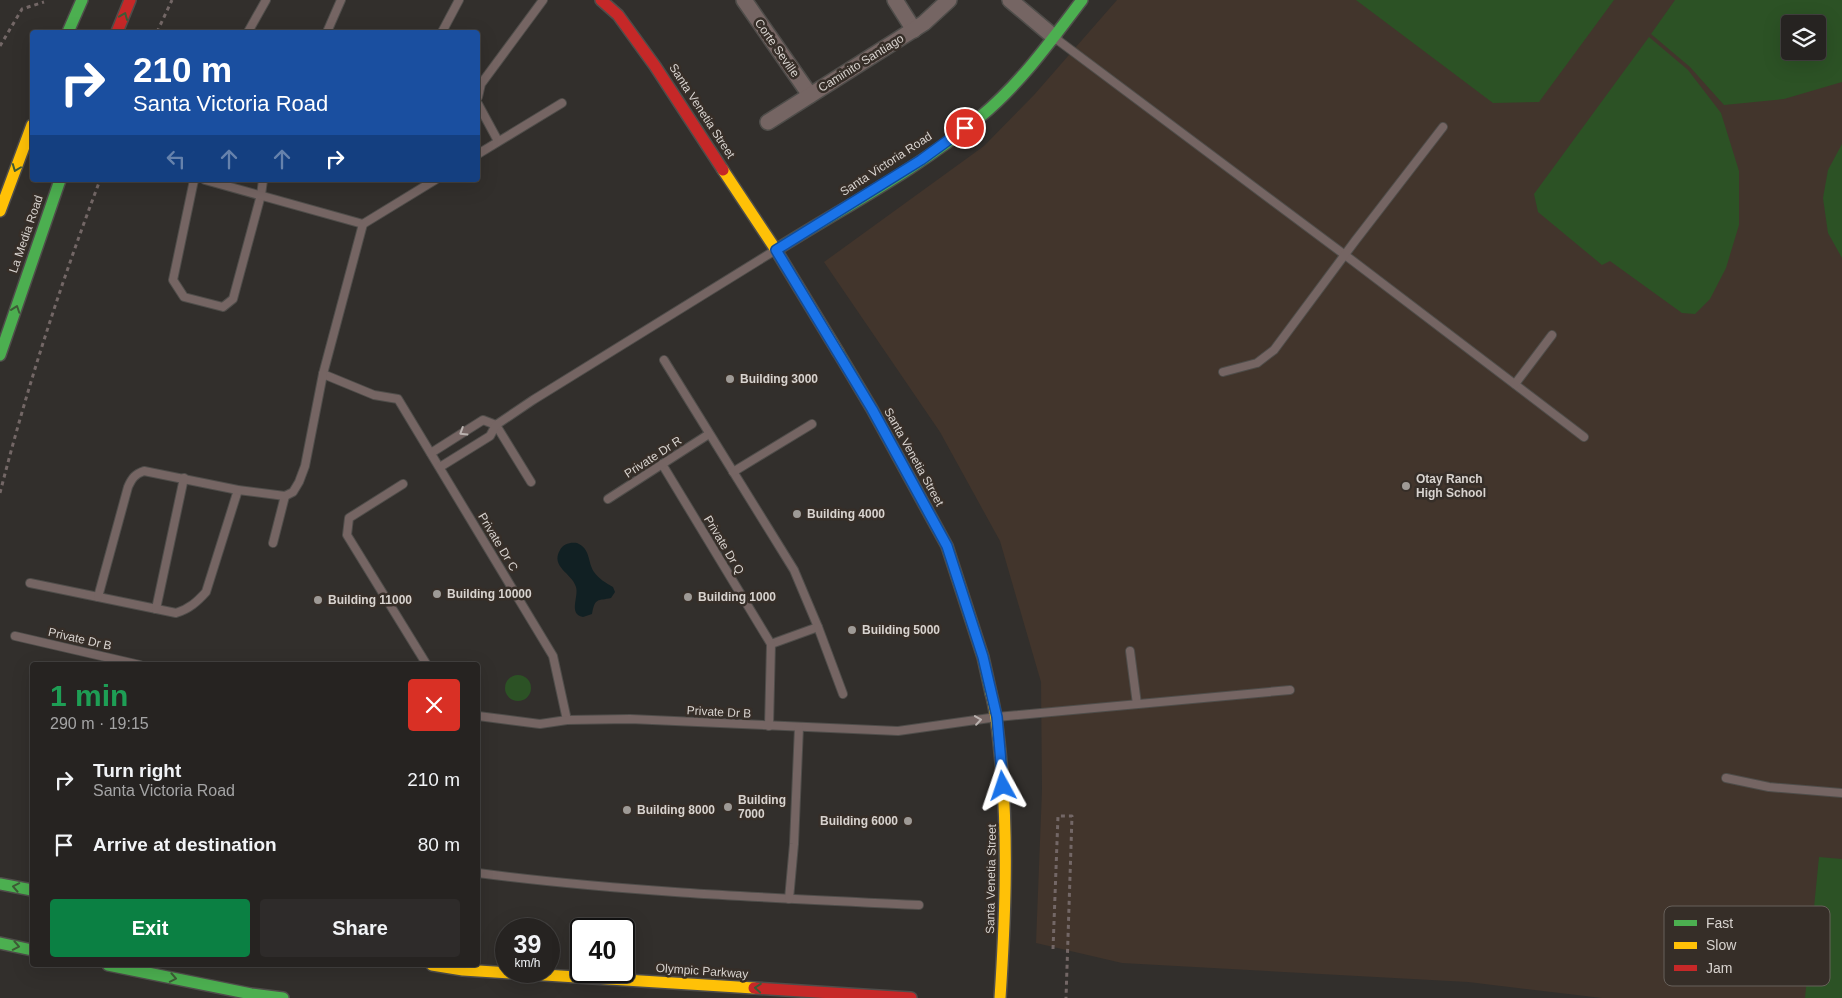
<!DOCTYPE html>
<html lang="en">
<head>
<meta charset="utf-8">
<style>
	body { margin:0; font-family:Helvetica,sans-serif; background:#2e2b2a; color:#f1f3f6; height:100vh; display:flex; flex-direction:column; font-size:19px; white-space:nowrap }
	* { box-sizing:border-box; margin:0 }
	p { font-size:16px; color:#a4a4a5 }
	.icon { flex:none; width:28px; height:28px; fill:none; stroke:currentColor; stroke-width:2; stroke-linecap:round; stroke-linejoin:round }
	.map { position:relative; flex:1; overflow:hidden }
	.details { position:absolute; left:30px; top:662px; width:450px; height:305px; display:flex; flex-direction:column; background:#262321; border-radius:5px; box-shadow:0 5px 20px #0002,0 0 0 1px #42403f }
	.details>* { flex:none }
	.top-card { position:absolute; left:30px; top:30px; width:450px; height:152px; border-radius:5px; box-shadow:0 5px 20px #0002,0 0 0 1px #42403f; background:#1a4fa0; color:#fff; overflow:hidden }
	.fabs { position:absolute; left:1781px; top:15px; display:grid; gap:10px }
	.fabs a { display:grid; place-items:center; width:45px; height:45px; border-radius:5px; background:#262321; box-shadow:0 5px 20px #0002,0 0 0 1px #42403f; font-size:25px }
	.speed { position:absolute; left:495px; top:918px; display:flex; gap:10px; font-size:25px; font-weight:700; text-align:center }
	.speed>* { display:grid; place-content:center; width:65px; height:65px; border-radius:50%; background:#262321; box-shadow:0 5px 20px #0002,0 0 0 1px #42403f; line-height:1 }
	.speed small { font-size:12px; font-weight:400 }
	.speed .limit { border:2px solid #111; border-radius:8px; background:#fff; color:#111 }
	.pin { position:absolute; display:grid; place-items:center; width:42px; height:42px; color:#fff; margin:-21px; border:2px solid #fff; border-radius:50%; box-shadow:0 1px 5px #0007 }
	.me { position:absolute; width:55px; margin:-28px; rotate:355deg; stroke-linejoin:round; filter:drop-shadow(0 0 4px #0008) }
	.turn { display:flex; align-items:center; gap:18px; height:105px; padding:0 20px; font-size:22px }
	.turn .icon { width:65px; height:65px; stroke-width:2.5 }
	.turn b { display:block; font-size:35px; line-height:42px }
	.lanes { display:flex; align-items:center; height:48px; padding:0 20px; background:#0003; justify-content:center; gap:25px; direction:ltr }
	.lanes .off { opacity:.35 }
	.round { display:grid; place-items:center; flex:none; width:52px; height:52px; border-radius:5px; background:#2e2b2a }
	.headline { display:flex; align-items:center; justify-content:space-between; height:85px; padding:0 20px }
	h1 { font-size:30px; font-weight:700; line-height:38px; color:#1e9e55 }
	.primary-button { display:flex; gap:10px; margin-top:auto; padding:10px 20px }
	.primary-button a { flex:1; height:58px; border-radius:5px; background:#0b8043; color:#fff; font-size:20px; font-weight:700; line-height:58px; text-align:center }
	.primary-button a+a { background:#2e2b2a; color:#f1f3f6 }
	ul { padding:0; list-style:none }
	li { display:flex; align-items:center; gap:15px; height:65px; padding:0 20px }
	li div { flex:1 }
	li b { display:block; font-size:19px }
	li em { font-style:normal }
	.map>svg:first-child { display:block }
</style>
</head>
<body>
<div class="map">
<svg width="1842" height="998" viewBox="0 0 1842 998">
	<rect width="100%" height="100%" fill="#322f2c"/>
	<path fill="#42352c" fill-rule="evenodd" d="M1117,0h725v998h-240l-134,-16 -346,-19 -86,-20 6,-153 -1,-108 -41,-141 -60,-109 -116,-170 160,-116 50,-51zM1790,24h28v27h-28z"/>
	<g fill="#2c5225" fill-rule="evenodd">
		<polygon points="1356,0 1614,0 1539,102 1493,103"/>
		<path d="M1675,0h167v82l-58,17 -60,6 -34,-38 -39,-33zM1790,24h28v27h-28z"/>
		<polygon points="1649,37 1688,70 1721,113 1739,171 1739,225 1726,268 1710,299 1695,314 1682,313 1610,261 1602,265 1538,212 1534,194"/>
		<polygon points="1842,144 1842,258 1828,233 1823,198 1828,170"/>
		<circle cx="518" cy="688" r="13"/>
		<polygon points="1819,857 1842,859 1842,998 1805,998"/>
	</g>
	<path fill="#112023" d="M577,543c14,6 10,18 17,29 5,7 12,11 19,15l2,5 -4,6c-13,3 -16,-1 -19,16l-9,3c-15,-3 -4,-20 -7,-30 -4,-14 -26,-20 -16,-37 3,-6 10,-8 17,-7z"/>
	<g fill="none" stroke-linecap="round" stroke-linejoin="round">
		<defs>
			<g id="lane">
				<polyline points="248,32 266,0"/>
				<polyline points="327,32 341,0"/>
				<polyline points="442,32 459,0"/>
				<polyline points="1055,38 1353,261 1584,437"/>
				<polyline points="478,97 481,84 543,0"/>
				<polyline points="478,104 498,141"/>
				<polyline points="478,154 562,103"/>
				<polyline points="194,180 173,280 184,297 223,307 233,299 261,195 263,180"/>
				<polyline points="205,180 363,224"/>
				<polyline points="435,180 363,224 323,374 374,395 398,399 553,656 567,720"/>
				<polyline points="664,360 794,570 818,627 771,644"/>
				<polyline points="1223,372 1257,363 1274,350 1355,241 1443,127"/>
				<polyline points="1515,384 1552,335"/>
				<polyline points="431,453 483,420 496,425 531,482"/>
				<polyline points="662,464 771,644 769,726"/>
				<polyline points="440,467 490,436 496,425 533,400 774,251"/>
				<polyline points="733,472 812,424"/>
				<polyline points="403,484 349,518 347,535 427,665"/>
				<polyline points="608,499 709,434"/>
				<polyline points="273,543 285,496"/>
				<path d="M30,583l146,30c13,-4 21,-11 30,-21l32,-102"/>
				<path d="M98,597l30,-110c4,-9 7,-13 16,-16l94,19 47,6 8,-4 6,-10 6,-16 18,-92"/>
				<polyline points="156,609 184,478"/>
				<polyline points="818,627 843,694"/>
				<polyline points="15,636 140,665"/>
				<polyline points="1130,651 1137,704"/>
				<polyline points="478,716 540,724 567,720 630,719 898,731 997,717 1290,690"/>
				<polyline points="1726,778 1769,787 1842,793"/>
				<path d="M478,873c146,19 294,25 441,32"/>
				<polyline points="789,899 794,844 799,727"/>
			</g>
			<g id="street">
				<polyline points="744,0 810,95"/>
				<polyline points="895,0 914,30"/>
				<polyline points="1010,0 1054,37"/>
				<polyline points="768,122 924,23 949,0"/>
			</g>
			<g id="fast">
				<polyline points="68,32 82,0"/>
				<path d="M776,250c68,-43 142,-81 204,-133 40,-33 71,-76 102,-117"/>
				<polyline points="838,352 872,409 947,546 983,657 991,693"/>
				<polyline points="0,355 60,180"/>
				<polyline points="0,884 32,890"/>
				<polyline points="0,943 32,950"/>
				<polyline points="108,965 251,994 283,998"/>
			</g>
			<g id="slow">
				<polyline points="723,170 776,250 838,352"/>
				<polyline points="0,211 32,125"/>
				<path d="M991,693c7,26 8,52 11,79 6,76 3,150 -2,226"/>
				<polyline points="432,965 463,970 754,988"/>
			</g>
			<g id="jam">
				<polyline points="601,0 618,15 655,66 723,170"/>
				<polyline points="117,32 130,0"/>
				<polyline points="754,988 911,998"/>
			</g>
		</defs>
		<use href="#lane" stroke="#4f4d4a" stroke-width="10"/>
		<use href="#street" stroke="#4f4d4a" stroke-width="18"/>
		<use href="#fast" stroke="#4f4d4a" stroke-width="14"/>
		<use href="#slow" stroke="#4f4d4a" stroke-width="14"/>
		<use href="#jam" stroke="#4f4d4a" stroke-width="14"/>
		<g stroke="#736766" stroke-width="3" stroke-dasharray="4 4" stroke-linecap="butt">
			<polyline points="157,32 172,0"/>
			<polyline points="0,46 22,9 44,2"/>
			<path d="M0,493c27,-106 61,-210 100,-313"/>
			<polyline points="1053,949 1058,816 1072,816 1066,998"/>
		</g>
		<use href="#lane" stroke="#756563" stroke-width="8"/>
		<use href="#street" stroke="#756563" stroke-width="15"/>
		<use href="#fast" stroke="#4caf50" stroke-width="11"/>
		<use href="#slow" stroke="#ffc107" stroke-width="11"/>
		<use href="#jam" stroke="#c62828" stroke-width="11"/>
	</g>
	<defs><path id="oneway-chevron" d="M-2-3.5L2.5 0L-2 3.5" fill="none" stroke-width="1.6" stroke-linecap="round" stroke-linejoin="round" transform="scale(1.25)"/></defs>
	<g stroke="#3e5b36">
		<use href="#oneway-chevron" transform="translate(124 16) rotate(-68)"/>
		<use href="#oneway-chevron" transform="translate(16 168) rotate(111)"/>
		<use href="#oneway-chevron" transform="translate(16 309) rotate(-71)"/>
		<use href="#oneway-chevron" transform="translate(16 887) rotate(-169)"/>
		<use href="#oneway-chevron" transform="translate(16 946) rotate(11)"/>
		<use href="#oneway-chevron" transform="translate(173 978) rotate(11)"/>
		<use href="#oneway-chevron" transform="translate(758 988) rotate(-176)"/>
	</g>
	<g stroke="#bab2af">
		<use href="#oneway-chevron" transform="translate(463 432) rotate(148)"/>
		<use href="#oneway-chevron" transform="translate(978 720) rotate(-8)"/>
	</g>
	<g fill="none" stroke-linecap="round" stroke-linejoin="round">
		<defs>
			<polyline id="route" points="965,128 921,160 776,250 872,409 947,546 983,657 997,717 1003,786"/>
		</defs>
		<use href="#route" stroke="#114b97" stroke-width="12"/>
		<use href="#route" stroke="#1a73e8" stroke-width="9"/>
	</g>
	<g fill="#9e9a96" stroke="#362e28" stroke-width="2">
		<circle cx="730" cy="379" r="5"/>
		<circle cx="1406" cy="486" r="5"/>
		<circle cx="797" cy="514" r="5"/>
		<circle cx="437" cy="594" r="5"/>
		<circle cx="688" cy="597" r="5"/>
		<circle cx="318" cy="600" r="5"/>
		<circle cx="852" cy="630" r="5"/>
		<circle cx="728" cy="807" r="5"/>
		<circle cx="627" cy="810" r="5"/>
		<circle cx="908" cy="821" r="5"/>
	</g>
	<g text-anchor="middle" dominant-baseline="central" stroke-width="5" stroke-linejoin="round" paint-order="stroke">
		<g font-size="12" fill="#d8d3cf" stroke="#362e28">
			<text transform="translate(777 48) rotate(55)">Corte Seville</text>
			<text transform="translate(861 63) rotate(-32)">Caminito Santiago</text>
			<text transform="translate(702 111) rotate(57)">Santa Venetia Street</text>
			<text transform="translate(886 164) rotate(-33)">Santa Victoria Road</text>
			<text transform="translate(26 234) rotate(-71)">La Media Road</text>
			<text transform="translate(653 457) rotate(-33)">Private Dr R</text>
			<text transform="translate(914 457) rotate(61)">Santa Venetia Street</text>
			<text transform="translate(498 542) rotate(59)">Private Dr C</text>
			<text transform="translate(724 545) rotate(59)">Private Dr Q</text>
			<text transform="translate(80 639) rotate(13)">Private Dr B</text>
			<text transform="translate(719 712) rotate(3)">Private Dr B</text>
			<text transform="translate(991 879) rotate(-89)">Santa Venetia Street</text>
			<text transform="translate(702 971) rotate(4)">Olympic Parkway</text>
		</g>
		<g font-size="12" font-weight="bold" fill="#d8d3cf" stroke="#362e28" text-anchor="start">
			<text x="740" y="379">Building 3000</text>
			<text x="1416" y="479">Otay Ranch<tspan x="1416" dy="14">High School</tspan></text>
			<text x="807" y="514">Building 4000</text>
			<text x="447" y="594">Building 10000</text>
			<text x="698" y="597">Building 1000</text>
			<text x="328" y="600">Building 11000</text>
			<text x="862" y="630">Building 5000</text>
			<text x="738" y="800">Building<tspan x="738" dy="14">7000</tspan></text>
			<text x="637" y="810">Building 8000</text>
			<text x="898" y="821" text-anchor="end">Building 6000</text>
		</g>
	</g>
	<rect x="1664" y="906" width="166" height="80" rx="8" fill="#362e28" stroke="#67605a" stroke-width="1"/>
	<rect x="1674" y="920" width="23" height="6" fill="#4caf50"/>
	<rect x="1674" y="942" width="23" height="7" fill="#ffc107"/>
	<rect x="1674" y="965" width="23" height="6" fill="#c62828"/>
	<g font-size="14" fill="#d8d3cf">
		<text x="1706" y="928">Fast</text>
		<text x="1706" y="950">Slow</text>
		<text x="1706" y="973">Jam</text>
	</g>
</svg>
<div class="fabs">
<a><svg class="icon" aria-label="layers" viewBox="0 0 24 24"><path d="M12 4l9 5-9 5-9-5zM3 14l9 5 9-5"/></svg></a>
</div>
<div class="speed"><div>39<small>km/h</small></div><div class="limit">40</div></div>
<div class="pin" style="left:965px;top:128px;background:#d93025"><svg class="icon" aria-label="arrive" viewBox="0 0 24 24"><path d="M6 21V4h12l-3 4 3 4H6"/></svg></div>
<svg class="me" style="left:1003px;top:786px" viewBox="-20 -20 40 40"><path d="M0-17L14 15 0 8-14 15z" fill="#1a73e8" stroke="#fff" stroke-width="4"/></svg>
<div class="top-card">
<div class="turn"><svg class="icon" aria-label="right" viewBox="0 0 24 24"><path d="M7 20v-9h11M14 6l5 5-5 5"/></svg><div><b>210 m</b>Santa Victoria Road</div></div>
<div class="lanes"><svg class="icon off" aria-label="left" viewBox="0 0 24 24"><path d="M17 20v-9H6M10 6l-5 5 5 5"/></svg><svg class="icon off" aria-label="ahead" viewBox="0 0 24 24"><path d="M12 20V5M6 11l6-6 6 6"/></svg><svg class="icon off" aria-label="ahead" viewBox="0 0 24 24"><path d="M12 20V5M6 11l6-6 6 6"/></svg><svg class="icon" aria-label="right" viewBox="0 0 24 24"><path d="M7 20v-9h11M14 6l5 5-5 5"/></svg></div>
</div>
<section class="details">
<div class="headline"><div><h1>1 min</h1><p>290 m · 19:15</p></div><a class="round" style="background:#d93025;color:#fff"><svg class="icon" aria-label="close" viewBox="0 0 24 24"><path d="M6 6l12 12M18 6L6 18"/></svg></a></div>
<ul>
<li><svg class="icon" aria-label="right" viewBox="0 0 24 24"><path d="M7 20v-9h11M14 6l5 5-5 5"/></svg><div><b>Turn right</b><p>Santa Victoria Road</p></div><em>210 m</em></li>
<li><svg class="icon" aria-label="arrive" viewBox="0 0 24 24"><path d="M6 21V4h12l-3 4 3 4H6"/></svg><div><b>Arrive at destination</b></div><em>80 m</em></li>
</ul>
<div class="primary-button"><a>Exit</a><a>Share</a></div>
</section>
</div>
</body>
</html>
